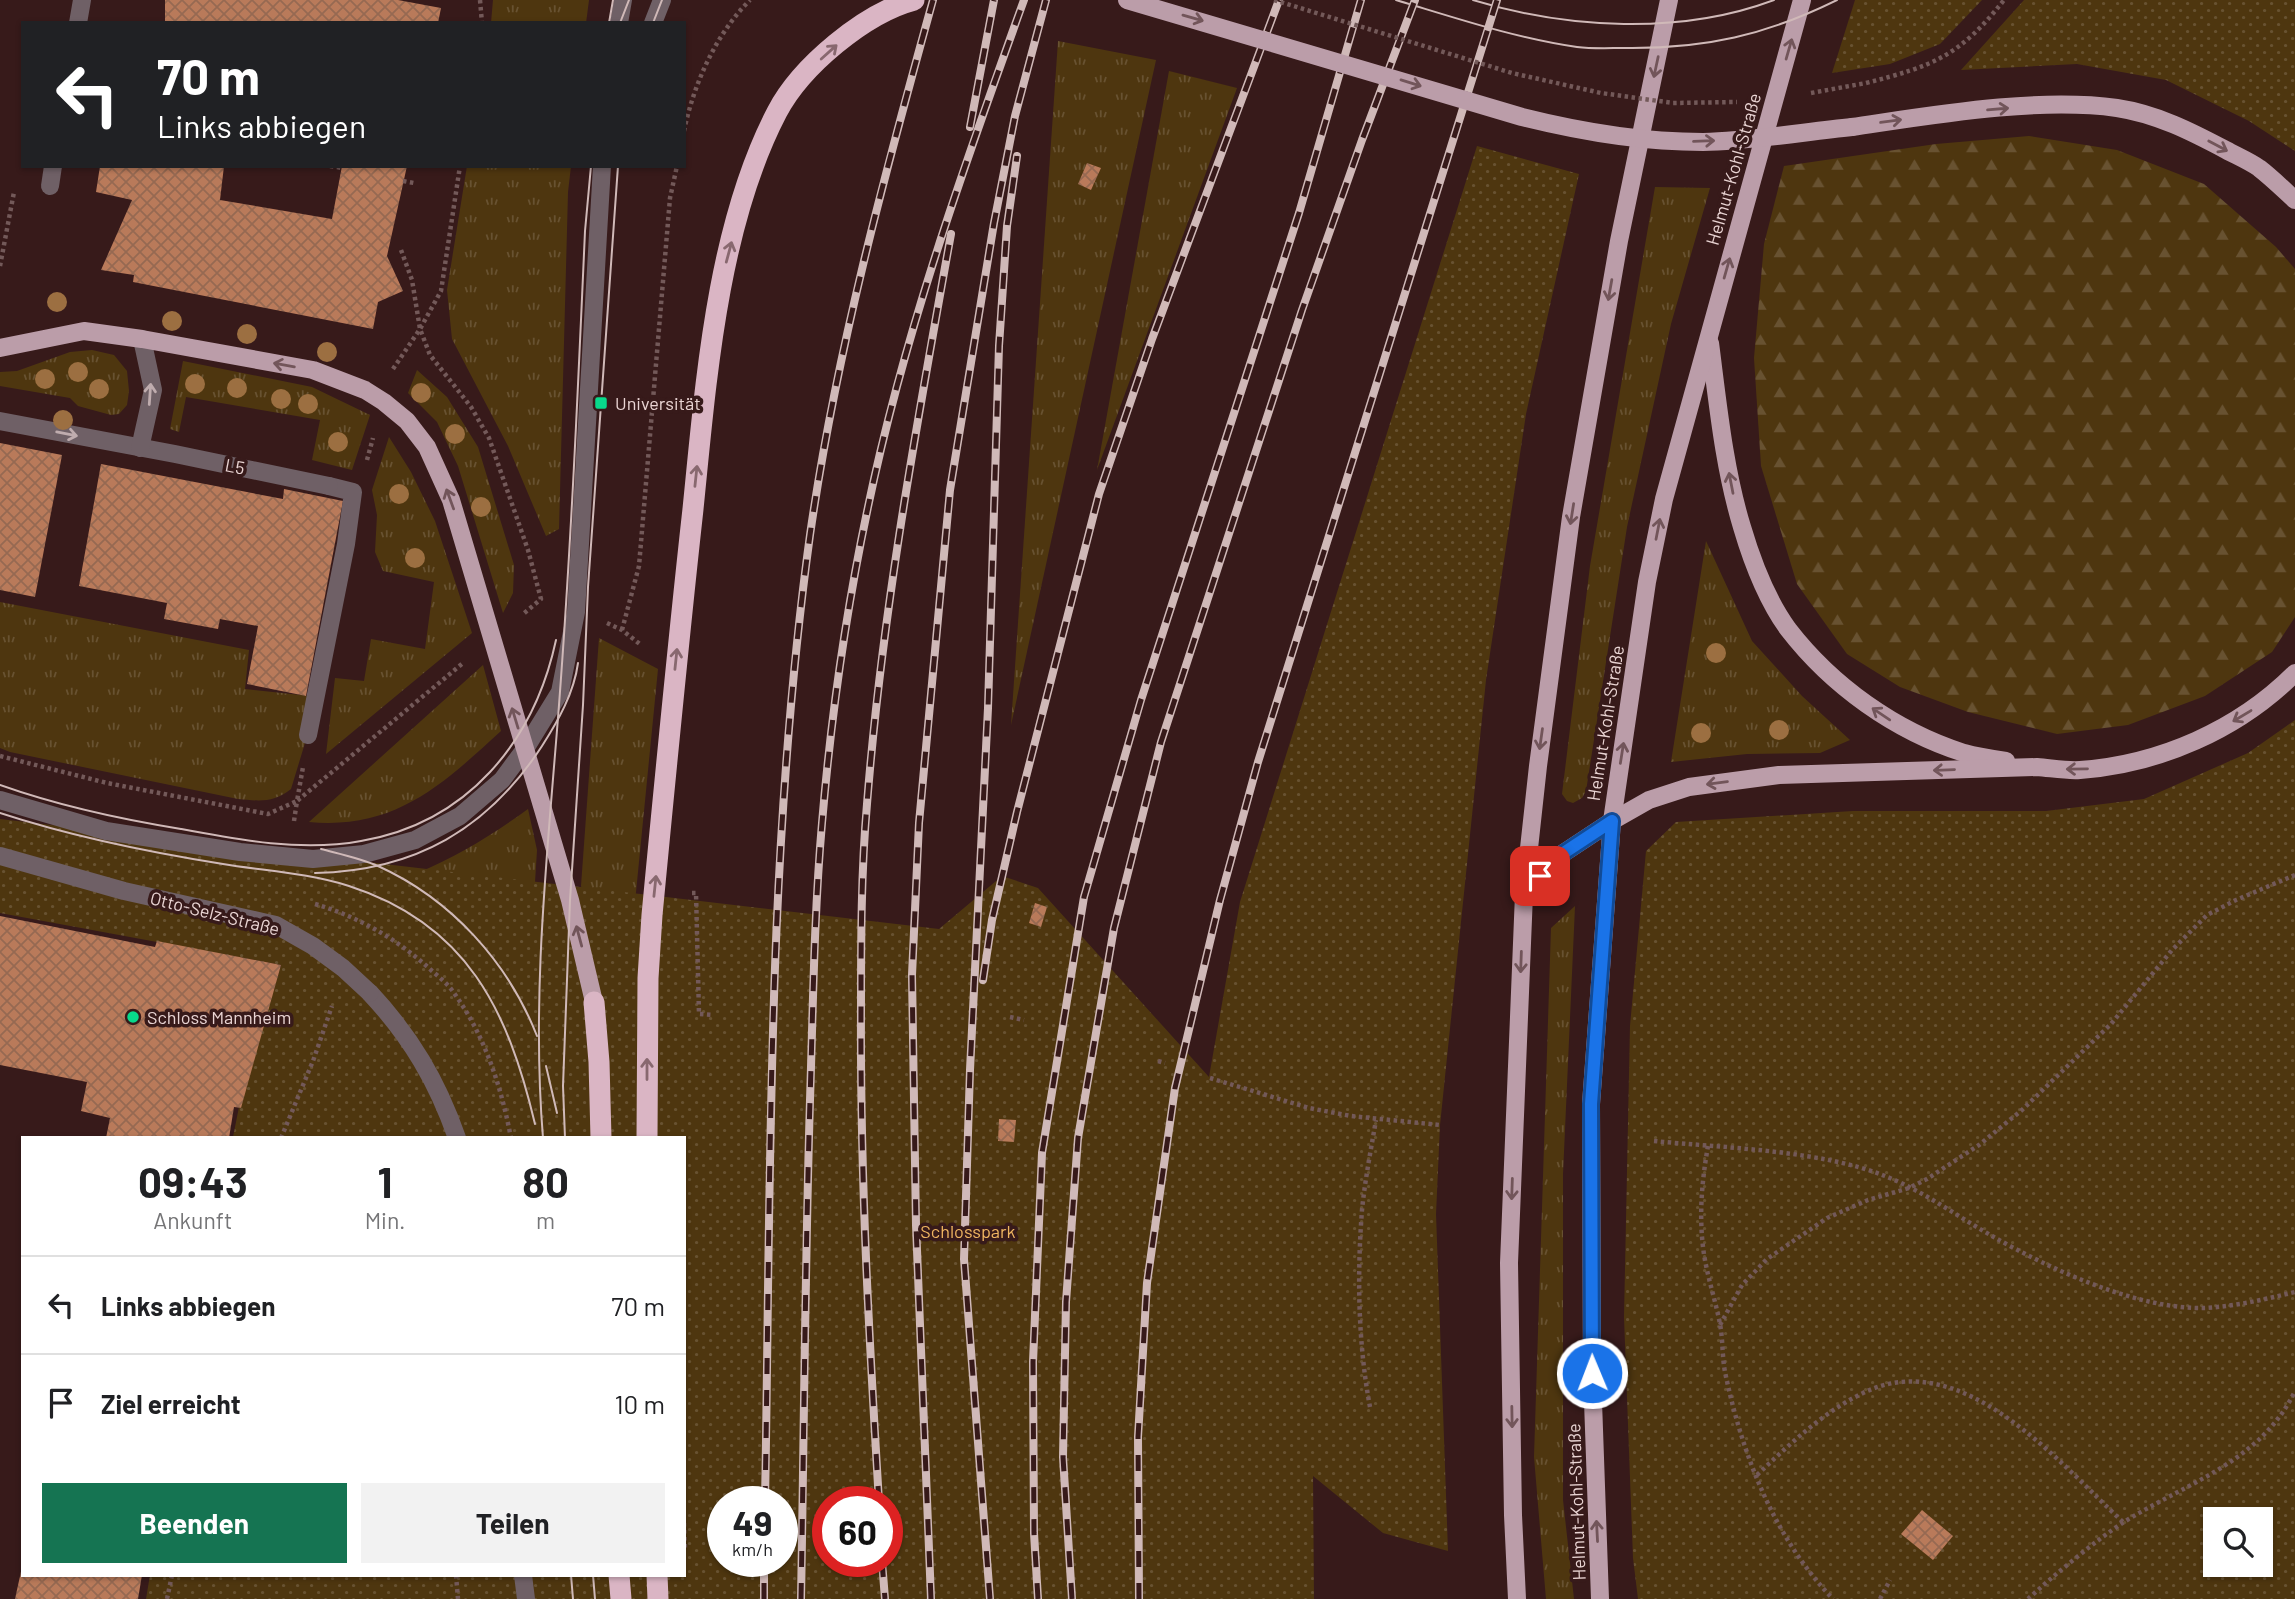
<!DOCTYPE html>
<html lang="de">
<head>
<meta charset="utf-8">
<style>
	body { margin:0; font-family:Barlow,sans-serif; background:#f2f2f2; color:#202124; height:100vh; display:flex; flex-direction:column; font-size:26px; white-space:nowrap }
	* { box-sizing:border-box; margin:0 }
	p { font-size:23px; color:#757577 }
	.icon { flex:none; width:38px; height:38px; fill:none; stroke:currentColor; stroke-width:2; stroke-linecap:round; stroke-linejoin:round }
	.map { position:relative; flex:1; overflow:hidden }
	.details { position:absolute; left:21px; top:1136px; width:665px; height:441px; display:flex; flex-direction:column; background:#fff; border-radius:0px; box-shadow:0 2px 5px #0004 }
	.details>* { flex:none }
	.hud { position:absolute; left:21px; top:21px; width:665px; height:147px; border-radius:0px; box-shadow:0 2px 5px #0004; background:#202124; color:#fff; overflow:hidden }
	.buttons { position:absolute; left:2203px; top:1507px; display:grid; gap:14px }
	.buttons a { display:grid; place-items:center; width:70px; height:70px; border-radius:0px; background:#fff; box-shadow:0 2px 5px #0004; font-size:35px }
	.speed { position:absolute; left:707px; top:1486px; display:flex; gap:14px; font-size:35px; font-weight:700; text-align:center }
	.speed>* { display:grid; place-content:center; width:91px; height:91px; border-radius:50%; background:#fff; box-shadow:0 2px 5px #0004; line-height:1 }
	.speed small { font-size:18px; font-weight:400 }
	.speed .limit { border:10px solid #d22; background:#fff; color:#111 }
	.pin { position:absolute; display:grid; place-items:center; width:60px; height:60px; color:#fff; margin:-30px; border-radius:14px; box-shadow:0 4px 10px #0006 }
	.me { position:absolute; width:77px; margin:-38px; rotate:359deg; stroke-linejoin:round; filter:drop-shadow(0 0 5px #0008) }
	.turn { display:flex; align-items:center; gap:24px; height:147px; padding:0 21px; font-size:32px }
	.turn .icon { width:91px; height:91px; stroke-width:2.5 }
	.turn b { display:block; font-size:49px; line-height:60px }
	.eta { display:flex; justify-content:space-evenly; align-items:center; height:119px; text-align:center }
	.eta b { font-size:42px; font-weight:700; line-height:49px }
	.button { display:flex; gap:14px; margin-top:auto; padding:14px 21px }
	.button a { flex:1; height:80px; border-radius:0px; background:#157452; color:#fff; font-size:28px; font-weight:700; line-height:80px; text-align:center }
	.button a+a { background:#f2f2f2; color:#202124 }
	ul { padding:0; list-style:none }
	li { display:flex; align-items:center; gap:21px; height:98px; padding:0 21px; border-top:2px solid #e0e0e0 }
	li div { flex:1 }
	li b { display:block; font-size:26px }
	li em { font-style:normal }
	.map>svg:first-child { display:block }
</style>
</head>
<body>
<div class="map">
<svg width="2295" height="1599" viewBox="0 0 2295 1599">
	<defs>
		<pattern id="grass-tufts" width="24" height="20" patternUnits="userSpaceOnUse" patternTransform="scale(1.75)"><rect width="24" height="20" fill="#4e360f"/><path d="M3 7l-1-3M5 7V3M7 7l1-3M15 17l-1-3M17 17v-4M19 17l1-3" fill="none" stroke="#685231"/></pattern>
		<pattern id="forest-firs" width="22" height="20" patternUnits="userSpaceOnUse" patternTransform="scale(1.75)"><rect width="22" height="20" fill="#4e360f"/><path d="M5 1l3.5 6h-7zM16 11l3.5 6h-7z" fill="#685231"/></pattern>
		<pattern id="park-dots" width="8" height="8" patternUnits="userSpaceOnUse" patternTransform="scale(1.75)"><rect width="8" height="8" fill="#4e360f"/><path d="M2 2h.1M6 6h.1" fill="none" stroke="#685231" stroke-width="1.8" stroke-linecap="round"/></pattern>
		<pattern id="building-cross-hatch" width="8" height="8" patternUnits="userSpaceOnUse" patternTransform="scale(1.75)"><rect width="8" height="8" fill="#b97a5a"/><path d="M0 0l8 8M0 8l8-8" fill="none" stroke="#966952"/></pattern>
	</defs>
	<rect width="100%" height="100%" fill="#371a1a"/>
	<g fill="url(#grass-tufts)">
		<polygon points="493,0 589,0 586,23 491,23"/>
		<polygon points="1058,41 1156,60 1011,725"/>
		<polygon points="1169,71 1237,88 1097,470"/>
		<polygon points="467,166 571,166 568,192 559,529 546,536 508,446 452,339 447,290"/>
		<polygon points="1655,187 1710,188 1671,324 1627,527 1586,791 1582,798 1573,803 1567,801 1562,794 1590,566"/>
		<polygon points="92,350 114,355 127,371 129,391 127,405 119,414 111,415 78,406 70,398 0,386 0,372 17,371 70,352"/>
		<polygon points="183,361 312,387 370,415 352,470 312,460 320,420 186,397 179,432 170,429"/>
		<polygon points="417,370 447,397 478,447 514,565 513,593 503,613 458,466 437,422 408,393"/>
		<polygon points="389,437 411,472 435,521 472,633 326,754 335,678 364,681 371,639 425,649 434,582 383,571 375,552 377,515 372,490"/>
		<polygon points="1706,541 1752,641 1802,696 1850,740 1820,753 1747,754 1671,762"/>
		<path d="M0,602l249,48 -4,39 74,8 -28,92c-17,14 -32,12 -53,10l-228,-47 -10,-4z"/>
		<polygon points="599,638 658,669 629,963 604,967 581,886"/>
		<path d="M483,665l18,66c-59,54 -106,99 -192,91z"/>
		<path d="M528,809l9,41 -8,128 -112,-105c41,-17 75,-38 111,-64z"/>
		<polygon points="1575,906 1563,1174 1563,1500 1574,1599 1546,1599 1534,1457 1551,928"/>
	</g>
	<polygon fill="url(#forest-firs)" points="2029,136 2117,150 2204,184 2276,247 2295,269 2295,617 2272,652 2205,696 2128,725 2057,734 1968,712 1900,687 1847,654 1797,584 1761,466 1754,358 1764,244 1784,166 1936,144"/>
	<g fill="url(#park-dots)" fill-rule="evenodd">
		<polygon points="1855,0 1982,0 1940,44 1890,64 1832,73"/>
		<polygon points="2024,0 2295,0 2295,151 2249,121 2166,80 2077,64 1961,70"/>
		<path d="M1477,146l102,28 -53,240 -40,266 -46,445 -4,89 12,337 -65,-18 -70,-57 1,123h-1168l4,-24h534v-437l-451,-1 6,-30 42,-142 -281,-52v-94l939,110 63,-53 36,12 171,189 31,-175zM723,1502h59v59h-59zM828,1502h59v59h-59z"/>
		<path d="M2295,720v879h-657l-5,-41 -9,-241 6,-291 16,-175 30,-29 177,-11h193l98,-12 104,-46zM2216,1519h45v45h-45z"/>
	</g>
	<g fill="url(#building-cross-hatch)">
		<polygon points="165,0 398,0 441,8 438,23 165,23"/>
		<polygon points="1087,163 1101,168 1091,190 1078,184"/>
		<polygon points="100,166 224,166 220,200 332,219 342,166 407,166 387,256 403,291 378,302 373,329 133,282 134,275 101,270 132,200 96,192"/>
		<polygon points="0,443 62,455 35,597 0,590"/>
		<polygon points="101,464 283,499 284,489 343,501 306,696 247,684 258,626 220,619 218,629 164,619 167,603 79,586"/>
		<polygon points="1035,903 1047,907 1041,927 1029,923"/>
		<polygon points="0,916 155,947 157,941 281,965 241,1108 234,1107 229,1138 106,1138 110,1118 81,1111 87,1082 0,1065"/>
		<polygon points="999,1119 1016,1120 1014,1142 998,1141"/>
		<polygon points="1922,1510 1953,1536 1933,1560 1901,1534"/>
		<polygon points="22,1567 23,1575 142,1575 138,1599 15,1599"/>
	</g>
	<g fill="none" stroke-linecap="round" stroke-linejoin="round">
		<g stroke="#735959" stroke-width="4.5" stroke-dasharray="3.5 3.5" stroke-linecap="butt">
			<polyline points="480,0 482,23"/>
			<path d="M1866,83c67,-17 94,-27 138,-83"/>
			<path d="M684,131c10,-48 32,-97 66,-131"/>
			<polyline points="330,166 342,168"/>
			<polyline points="403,181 414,183"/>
			<polyline points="401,250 412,280 420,329 430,355 471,407 489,438 528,550 541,599 522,615"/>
			<polyline points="0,266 14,192"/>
			<polyline points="393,369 420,329 441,291 460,166"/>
			<polyline points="367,460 373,438"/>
			<polyline points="607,623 622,630 641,645"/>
			<polyline points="622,630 639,566 670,198 677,166"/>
			<polyline points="0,756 107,783 268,814 297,801 303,767"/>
			<polyline points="294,821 297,801 463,663"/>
			<polyline points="692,893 696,893 699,1014 713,1015"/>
			<path d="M315,904c44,13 82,35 116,66 8,7 17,14 23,23 31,43 47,93 57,145"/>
			<polyline points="1010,1017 1024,1020"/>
			<polyline points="1158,1061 1165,1063"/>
			<polyline points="1210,1078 1309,1108 1351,1116 1440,1125"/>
			<polyline points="281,1138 313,1061 332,1006"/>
			<path d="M1654,1141c70,7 166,9 231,35 38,15 72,40 107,60 58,33 146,74 214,72 31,-2 60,-9 89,-16"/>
			<path d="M1708,1146c-6,34 -9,67 -5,101 3,26 12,51 17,77 3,16 2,32 5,48 17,82 49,166 108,227"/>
			<polyline points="1720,1325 1742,1285 1767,1259 1827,1218 1868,1200 1909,1188 1927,1179 1979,1145 2022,1110 2111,1024 2172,950 2207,915 2236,900 2295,875"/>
			<path d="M1370,1407c-12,-64 -13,-132 -8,-197 3,-30 9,-61 14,-90"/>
			<path d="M1757,1475c33,-31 65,-62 106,-82 99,-49 196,70 261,130"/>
			<polyline points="684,1523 685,1549"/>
			<polyline points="456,1575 458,1599"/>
			<polyline points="167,1599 172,1575"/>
			<polyline points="1880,1599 1890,1580"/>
			<path d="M2028,1599c26,-24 67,-58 96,-77 62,-39 137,-60 171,-131"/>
		</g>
		<g stroke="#6f6066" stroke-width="18">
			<polyline points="78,23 82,0"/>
			<polyline points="619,23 623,0"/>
			<polyline points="653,23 662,0"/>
			<polyline points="50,186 53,166"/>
			<polyline points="308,735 346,544 353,492 329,486"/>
			<polyline points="0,800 106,831 240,852 313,859 364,854 415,840 460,816 502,780 525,749 560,692 576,612 602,166"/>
			<path d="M370,993c41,44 67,88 87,145"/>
			<polyline points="523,1575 526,1599"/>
		</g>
		<g stroke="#6f6066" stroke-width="18">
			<polyline points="0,421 175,454 329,486"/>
			<polyline points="140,448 153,390 142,339"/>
			<polyline points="0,856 124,891 276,925 313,946 343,968 370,993"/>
		</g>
		<g stroke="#bb9da9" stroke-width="18">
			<path d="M1852,127c82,-12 184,-30 265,-19 40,6 75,24 109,42 11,6 23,11 33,18 13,10 24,21 36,32"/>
			<path d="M1710,343c8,62 14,125 32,184 10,34 25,73 46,102 44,57 107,102 176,124 14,4 28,6 42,8"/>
			<polyline points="0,348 84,331 142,339 313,370 365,390 384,402 407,421 427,447 451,500 570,900 594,1002"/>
			<path d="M1524,894l32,-36 56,-37 37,-21 40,-13 90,-12 258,-8c14,1 29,4 43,3 80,-6 158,-40 215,-97"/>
			<polyline points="1517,1599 1513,1515 1509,1263 1524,894 1538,766 1571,517 1619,241 1669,0"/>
			<polyline points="1600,1599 1592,1373 1591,1104 1612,821 1647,582 1664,499 1802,0"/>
		</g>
		<g stroke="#dab5c4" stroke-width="21">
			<polyline points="594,1002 599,1062 601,1138"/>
			<path d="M647,1138l1,-160 4,-63c13,-136 26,-271 41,-406 13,-128 24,-282 84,-397 24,-46 88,-99 137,-112"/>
			<polyline points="619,1575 621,1599"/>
			<polyline points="657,1575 658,1599"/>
		</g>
		<g stroke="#d0b9b8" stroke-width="2">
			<path d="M1396,0c60,18 119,38 181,47 16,2 33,1 48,1 80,1 141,-13 212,-48"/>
			<path d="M1473,0c94,29 208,35 301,0"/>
			<polyline points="609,23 613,0"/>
			<polyline points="620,23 629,0"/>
			<polyline points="653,23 662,0"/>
			<path d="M0,785c59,21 119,34 181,44 58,11 121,23 180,12 106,-18 173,-99 195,-201"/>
			<path d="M0,813c73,24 147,39 223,51 42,7 85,9 126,22 118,38 159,124 186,238"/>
			<path d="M321,849c19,5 39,9 57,17 73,33 130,96 159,170"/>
			<path d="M315,873c100,-2 173,-44 227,-127 16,-25 32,-53 36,-83"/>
			<polyline points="546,1066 557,1113"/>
			<path d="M543,1138c-12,-144 5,-290 16,-433 12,-158 19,-316 26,-474l6,-65"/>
			<polyline points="565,1138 563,1086 570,900 583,705 588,587 618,166"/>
			<polyline points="571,1575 573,1599"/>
			<polyline points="593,1575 595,1599"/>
		</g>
		<defs>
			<g id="rail">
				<polyline points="970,127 994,0"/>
				<polyline points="983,980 992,920 1017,812 1099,494 1152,339 1279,0"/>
				<path d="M765,1502c6,-323 1,-647 45,-967 26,-182 74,-358 123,-535"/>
				<path d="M879,1502c-10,-165 -19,-328 -18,-493 0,-68 0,-137 6,-205 15,-192 50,-381 84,-570"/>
				<polyline points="882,1561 885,1599"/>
				<polyline points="764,1599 764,1561"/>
				<path d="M801,1599c3,-166 4,-332 9,-499 3,-92 4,-185 12,-277 9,-106 24,-212 46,-316 36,-173 96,-341 156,-507"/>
				<polyline points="931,1599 916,1225 912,975 919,823 950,490 994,223 1015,116 1046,0"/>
				<polyline points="990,1599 964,1259 970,1070 988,708 999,346 1007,226 1017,156"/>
				<polyline points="1038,1599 1034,1533 1033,1362 1042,1153 1084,897 1141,700 1299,213 1361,0"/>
				<polyline points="1072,1599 1063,1457 1066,1302 1078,1138 1114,928 1161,742 1302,310 1362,140 1415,0"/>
				<polyline points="1139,1599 1138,1437 1147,1283 1175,1088 1220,900 1258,762 1497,0"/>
			</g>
		</defs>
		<use href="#rail" stroke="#d0b9b8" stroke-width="8"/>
		<use href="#rail" stroke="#371a1a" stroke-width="5" stroke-dasharray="16" stroke-linecap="butt"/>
		<g stroke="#735959" stroke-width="4.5" stroke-dasharray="3.5 3.5" stroke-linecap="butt">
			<polyline points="1274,0 1512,73 1601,93 1673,103 1737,102"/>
			<polyline points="1811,93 1866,83"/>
		</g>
		<path stroke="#bb9da9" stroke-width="18" d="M1127,0l395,117c60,15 119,25 181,25 49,-1 100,-10 149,-15"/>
	</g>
	<g fill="#9c6f41">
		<circle cx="57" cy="302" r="10"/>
		<circle cx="172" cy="321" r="10"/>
		<circle cx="247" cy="334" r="10"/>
		<circle cx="327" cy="352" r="10"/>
		<circle cx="78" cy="372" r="10"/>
		<circle cx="45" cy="379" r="10"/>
		<circle cx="195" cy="384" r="10"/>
		<circle cx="237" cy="388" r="10"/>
		<circle cx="99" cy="389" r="10"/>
		<circle cx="421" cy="393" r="10"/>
		<circle cx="281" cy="399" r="10"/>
		<circle cx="308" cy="404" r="10"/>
		<circle cx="63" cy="420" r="10"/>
		<circle cx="455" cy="434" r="10"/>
		<circle cx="338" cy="442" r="10"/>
		<circle cx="399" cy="494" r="10"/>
		<circle cx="481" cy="507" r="10"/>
		<circle cx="415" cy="558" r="10"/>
		<circle cx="1716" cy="653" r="10"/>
		<circle cx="1779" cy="730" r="10"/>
		<circle cx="1701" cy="733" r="10"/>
	</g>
	<defs><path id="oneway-shaft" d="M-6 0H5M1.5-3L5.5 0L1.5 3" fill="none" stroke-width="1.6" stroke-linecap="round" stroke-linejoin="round" transform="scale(1.75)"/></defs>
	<g stroke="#72555a">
		<use href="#oneway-shaft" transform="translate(1193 18) rotate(16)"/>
		<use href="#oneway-shaft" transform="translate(1789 49) rotate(-74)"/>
		<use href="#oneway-shaft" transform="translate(1656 67) rotate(102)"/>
		<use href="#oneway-shaft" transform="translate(1411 83) rotate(17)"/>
		<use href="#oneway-shaft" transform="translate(1998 109) rotate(-5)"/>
		<use href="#oneway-shaft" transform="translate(1891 121) rotate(-8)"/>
		<use href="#oneway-shaft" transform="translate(1704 141) rotate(-2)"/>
		<use href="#oneway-shaft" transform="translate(2218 146) rotate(28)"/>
		<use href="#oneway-shaft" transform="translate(1727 268) rotate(-74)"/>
		<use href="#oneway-shaft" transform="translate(1610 290) rotate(100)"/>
		<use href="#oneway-shaft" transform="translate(284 365) rotate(-170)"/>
		<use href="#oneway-shaft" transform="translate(1731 483) rotate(-101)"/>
		<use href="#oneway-shaft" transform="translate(450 499) rotate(-110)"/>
		<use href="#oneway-shaft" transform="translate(1572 514) rotate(99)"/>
		<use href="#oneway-shaft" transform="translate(1658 529) rotate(-79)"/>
		<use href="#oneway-shaft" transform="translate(1881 714) rotate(-146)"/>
		<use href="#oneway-shaft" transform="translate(2242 716) rotate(149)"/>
		<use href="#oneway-shaft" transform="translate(515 718) rotate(-107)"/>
		<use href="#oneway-shaft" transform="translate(1541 739) rotate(98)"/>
		<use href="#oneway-shaft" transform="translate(1622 753) rotate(-81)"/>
		<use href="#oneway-shaft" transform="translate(2077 769) rotate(179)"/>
		<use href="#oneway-shaft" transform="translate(1944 770) rotate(178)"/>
		<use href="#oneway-shaft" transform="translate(1717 783) rotate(173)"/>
		<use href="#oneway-shaft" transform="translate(579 936) rotate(-105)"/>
		<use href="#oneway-shaft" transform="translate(1521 962) rotate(92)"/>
		<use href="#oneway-shaft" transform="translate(1512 1189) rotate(92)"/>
		<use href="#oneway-shaft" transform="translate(1512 1417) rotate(89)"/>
		<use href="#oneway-shaft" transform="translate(1597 1531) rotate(-93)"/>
	</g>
	<g stroke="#88686f">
		<use href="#oneway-shaft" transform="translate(829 52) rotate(-42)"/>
		<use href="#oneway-shaft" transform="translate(729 252) rotate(-75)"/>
		<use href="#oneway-shaft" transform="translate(696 476) rotate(-84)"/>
		<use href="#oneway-shaft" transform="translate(676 659) rotate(-84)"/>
		<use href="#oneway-shaft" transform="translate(655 886) rotate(-84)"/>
		<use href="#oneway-shaft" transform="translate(647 1069) rotate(-90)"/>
	</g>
	<g stroke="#bfacae">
		<use href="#oneway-shaft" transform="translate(150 394) rotate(-86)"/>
		<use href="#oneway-shaft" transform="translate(67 434) rotate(11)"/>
	</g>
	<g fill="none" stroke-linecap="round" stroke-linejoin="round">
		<defs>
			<polyline id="route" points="1540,876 1556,858 1612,821 1591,1104 1592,1373"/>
		</defs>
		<use href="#route" stroke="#114b97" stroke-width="18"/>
		<use href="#route" stroke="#1a73e8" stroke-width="12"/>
	</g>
	<g fill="#08d98b" stroke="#371a1a" stroke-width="2.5">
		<rect x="594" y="396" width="14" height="14" rx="3.5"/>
		<circle cx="133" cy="1017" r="7"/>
	</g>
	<g text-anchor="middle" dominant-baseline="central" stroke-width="7" stroke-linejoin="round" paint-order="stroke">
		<g font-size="18" fill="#ead5d4" stroke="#371a1a">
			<text transform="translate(1733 169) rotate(-74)">Helmut-Kohl-Straße</text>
			<text transform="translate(235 466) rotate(11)">L5</text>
			<text transform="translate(1605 723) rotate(-81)">Helmut-Kohl-Straße</text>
			<text transform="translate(215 913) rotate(14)">Otto-Selz-Straße</text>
			<text transform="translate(1576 1502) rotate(-92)">Helmut-Kohl-Straße</text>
		</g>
		<g font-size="18" fill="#ead5d4" stroke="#371a1a" text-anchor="start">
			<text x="615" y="403">Universität</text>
			<text x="147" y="1017">Schloss Mannheim</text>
		</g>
		<g font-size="18" fill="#efb561" stroke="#371a1a">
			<text x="968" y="1231">Schlosspark</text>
		</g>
	</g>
</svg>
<div class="buttons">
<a><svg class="icon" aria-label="search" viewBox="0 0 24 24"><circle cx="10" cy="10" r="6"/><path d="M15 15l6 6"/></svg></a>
</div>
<div class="speed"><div>49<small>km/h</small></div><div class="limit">60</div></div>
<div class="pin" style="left:1540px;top:876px;background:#d93025"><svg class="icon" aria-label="arrive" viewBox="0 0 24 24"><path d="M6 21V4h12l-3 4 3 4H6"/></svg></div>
<svg class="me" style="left:1592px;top:1373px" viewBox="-20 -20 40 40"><circle r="17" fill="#1a73e8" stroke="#fff" stroke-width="3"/><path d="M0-11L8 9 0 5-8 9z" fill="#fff"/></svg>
<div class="hud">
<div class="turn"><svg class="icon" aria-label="left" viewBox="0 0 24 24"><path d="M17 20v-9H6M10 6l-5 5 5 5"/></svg><div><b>70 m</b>Links abbiegen</div></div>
</div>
<section class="details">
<div class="eta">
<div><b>09:43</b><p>Ankunft</p></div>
<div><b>1</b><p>Min.</p></div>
<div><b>80</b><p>m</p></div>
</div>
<ul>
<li><svg class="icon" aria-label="left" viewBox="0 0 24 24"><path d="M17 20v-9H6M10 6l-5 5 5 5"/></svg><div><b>Links abbiegen</b></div><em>70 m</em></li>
<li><svg class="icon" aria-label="arrive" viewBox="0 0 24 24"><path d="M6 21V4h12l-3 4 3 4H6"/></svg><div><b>Ziel erreicht</b></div><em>10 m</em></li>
</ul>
<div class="button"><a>Beenden</a><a>Teilen</a></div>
</section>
</div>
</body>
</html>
